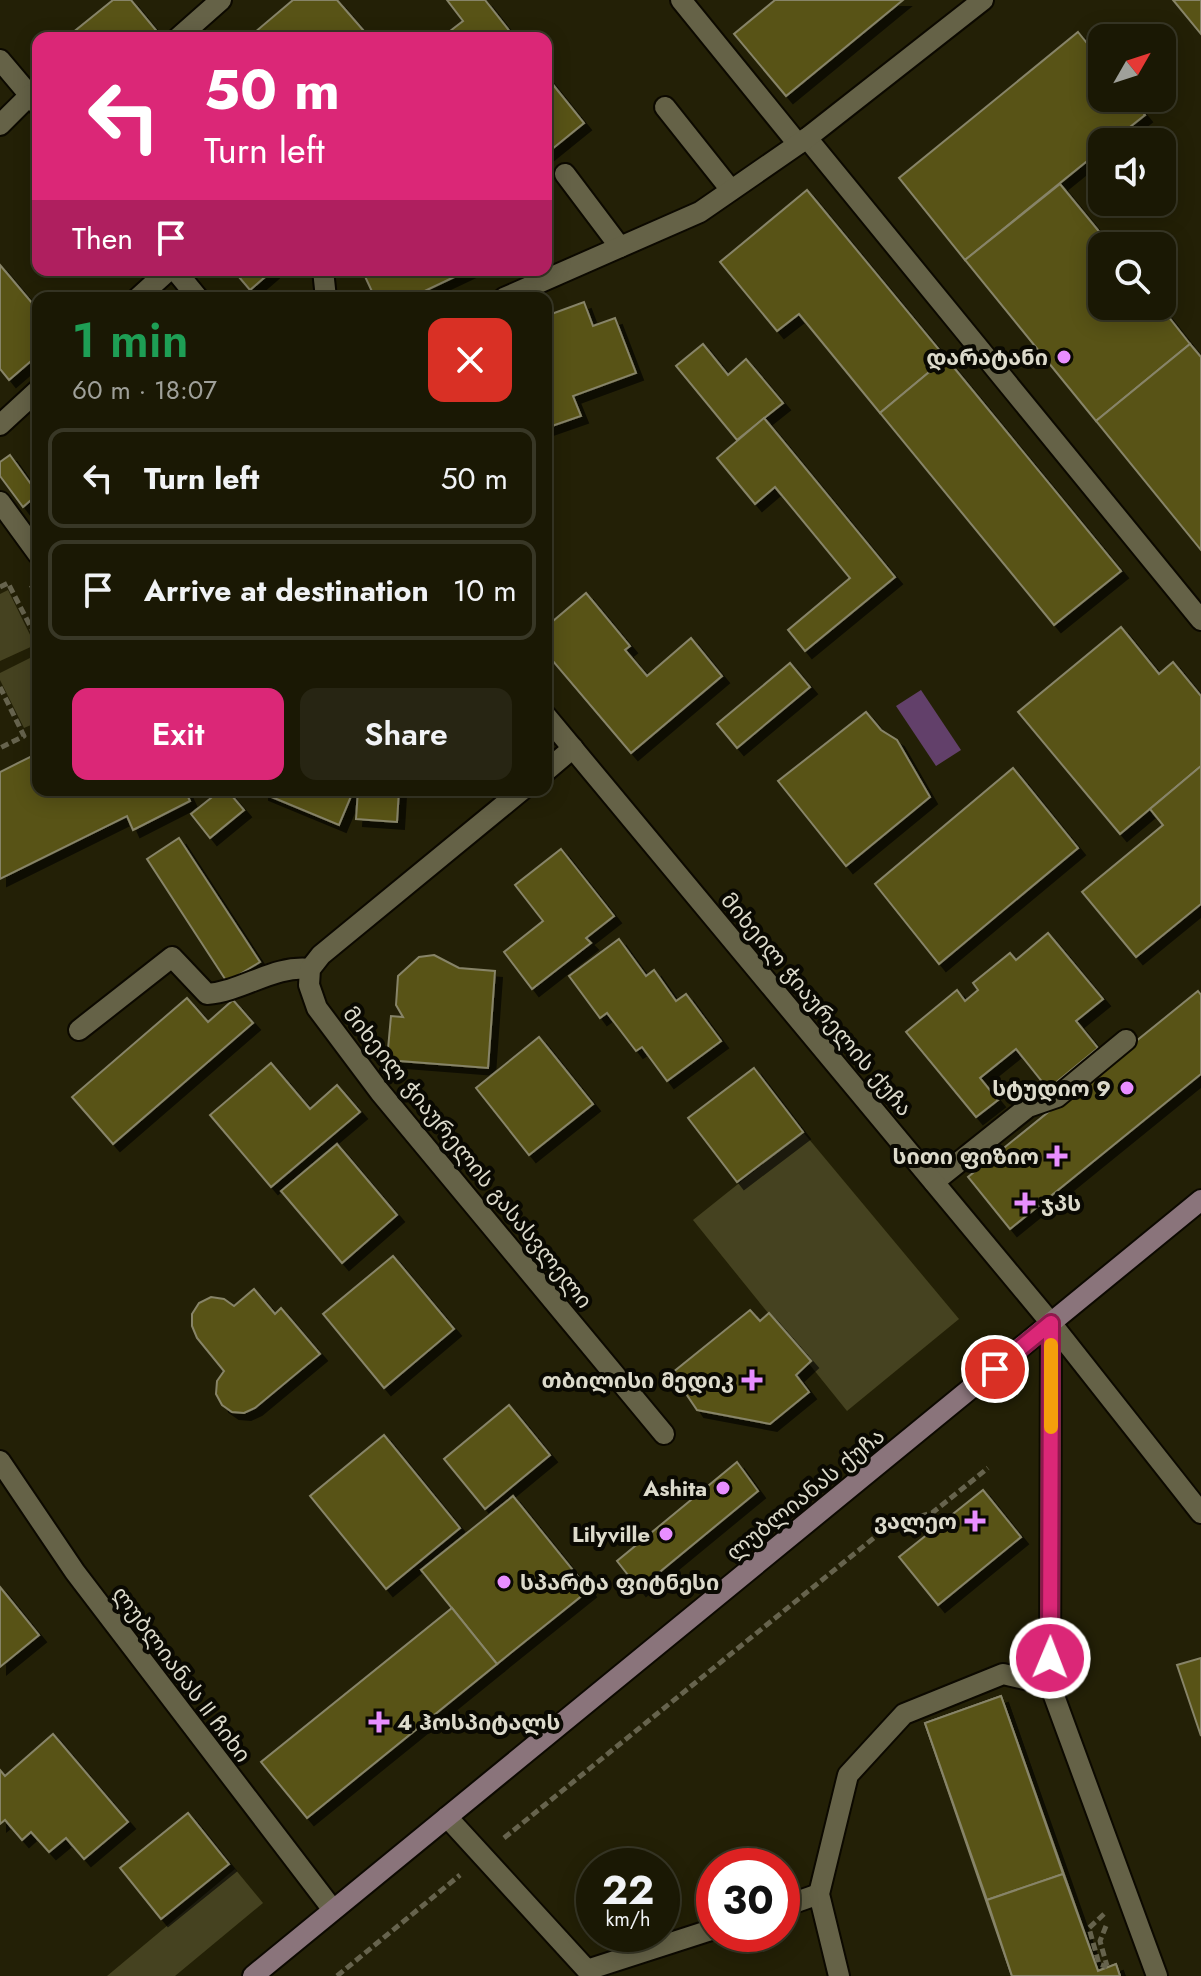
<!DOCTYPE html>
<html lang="en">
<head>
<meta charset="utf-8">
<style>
	body { margin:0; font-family:Jost,"Noto Sans Georgian",sans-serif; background:#272513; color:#f1f3f6; height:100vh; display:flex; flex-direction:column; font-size:30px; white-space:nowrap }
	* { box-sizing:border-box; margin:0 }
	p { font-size:26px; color:#9fa09a }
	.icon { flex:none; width:44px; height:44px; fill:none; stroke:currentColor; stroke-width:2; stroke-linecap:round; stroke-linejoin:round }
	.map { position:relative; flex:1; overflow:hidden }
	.drawer { position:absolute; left:32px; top:292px; width:520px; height:504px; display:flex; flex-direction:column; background:#1a1804; border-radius:16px; box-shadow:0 4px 20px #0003,0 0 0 2px #383726 }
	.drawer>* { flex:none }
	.banner { position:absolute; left:32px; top:32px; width:520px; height:244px; border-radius:16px; box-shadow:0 4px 20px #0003,0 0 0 2px #383726; background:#db2777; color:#fff; overflow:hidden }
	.needle { width:52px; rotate:51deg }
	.controls { position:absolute; left:1088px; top:24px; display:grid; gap:16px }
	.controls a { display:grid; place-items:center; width:88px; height:88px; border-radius:16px; background:#1a1804; box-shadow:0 4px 20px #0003,0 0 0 2px #383726; font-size:40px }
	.speed { position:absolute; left:576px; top:1848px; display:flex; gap:16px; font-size:40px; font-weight:700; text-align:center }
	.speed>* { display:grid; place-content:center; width:104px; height:104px; border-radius:50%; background:#1a1804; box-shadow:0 4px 20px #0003,0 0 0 2px #383726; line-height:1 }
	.speed small { font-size:20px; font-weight:400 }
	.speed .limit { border:12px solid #d22; background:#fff; color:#111 }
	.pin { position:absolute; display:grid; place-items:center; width:68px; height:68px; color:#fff; margin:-34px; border:4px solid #fff; border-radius:50%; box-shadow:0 2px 8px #0007 }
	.me { position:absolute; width:88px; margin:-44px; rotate:1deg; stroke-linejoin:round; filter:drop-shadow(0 0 6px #0008) }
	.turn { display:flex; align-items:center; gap:28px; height:168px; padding:0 40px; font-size:36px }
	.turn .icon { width:104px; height:104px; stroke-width:2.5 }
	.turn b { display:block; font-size:56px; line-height:68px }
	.then { display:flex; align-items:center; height:76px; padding:0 40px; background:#0003; gap:16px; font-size:30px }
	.round { display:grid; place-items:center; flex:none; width:84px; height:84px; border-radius:16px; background:#272513 }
	.headline { display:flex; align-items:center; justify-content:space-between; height:136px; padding:0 40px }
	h1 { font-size:48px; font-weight:600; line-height:60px; color:#1e9e55 }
	.button { display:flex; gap:16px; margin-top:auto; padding:16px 40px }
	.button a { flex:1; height:92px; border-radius:16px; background:#db2777; color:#fff; font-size:32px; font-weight:600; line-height:92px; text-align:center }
	.button a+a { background:#272513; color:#f1f3f6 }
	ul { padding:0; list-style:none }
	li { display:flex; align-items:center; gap:24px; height:100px; margin:0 16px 12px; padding:0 24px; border:4px solid #383726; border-radius:16px }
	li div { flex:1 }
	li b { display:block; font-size:30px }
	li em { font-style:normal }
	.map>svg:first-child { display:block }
</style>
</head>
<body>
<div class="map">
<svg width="1201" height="1976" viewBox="0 0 1201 1976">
	<defs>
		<filter id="shadow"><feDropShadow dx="7" dy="7" stdDeviation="0" flood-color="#0009"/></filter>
	</defs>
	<rect width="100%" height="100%" fill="#232006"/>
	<g fill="#454220">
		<polygon points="8,590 35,645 0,661 0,594"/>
		<polygon points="38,654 38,722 24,728 0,680 0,673"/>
		<polygon points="803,1132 959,1319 847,1411 693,1220"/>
		<polygon points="235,1869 263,1903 175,1976 107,1976"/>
	</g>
	<polygon fill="#62406a" points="921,690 961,750 936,766 896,706"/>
	<g fill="#595317" stroke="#878468" stroke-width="2" filter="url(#shadow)">
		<polygon points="113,0 131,0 160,35 66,38"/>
		<polygon points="293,0 337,0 370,38 248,38"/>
		<polygon points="447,0 485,0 515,38 441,38 463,21"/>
		<polygon points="775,0 903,0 786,96 734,34"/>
		<polygon points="1173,0 1201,0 1201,34"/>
		<polygon points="1078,32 1102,62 1102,98 1131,98 1145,115 1111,142 1102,142 1102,149 965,260 899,178"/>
		<polygon points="546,76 584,123 546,154"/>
		<polygon points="1060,184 1111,246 1102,246 1102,306 1160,306 1190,344 1096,421 965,260"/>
		<polygon points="807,190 946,358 880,413 799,314 777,331 720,262"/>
		<polygon points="0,265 38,310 38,355 9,380 0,369"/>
		<polygon points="233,270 272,270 272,271 250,290"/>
		<polygon points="362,270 469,270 410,298 375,298"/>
		<polygon points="584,302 593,326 615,318 636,373 573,396 581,416 546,428 546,316"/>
		<polygon points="703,344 728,375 746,359 783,403 737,440 676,366"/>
		<polygon points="1190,344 1201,357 1201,550 1096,421"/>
		<polygon points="946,358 1121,571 1054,625 880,413"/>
		<polygon points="764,418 895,577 805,651 788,630 850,578 775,487 755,504 717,458"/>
		<polygon points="10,455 38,494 23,507 0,476 0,462"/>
		<polygon points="586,593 630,646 625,650 647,676 691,638 722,676 631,753 546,653 546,627"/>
		<polygon points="1121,627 1159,674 1173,662 1201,696 1201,766 1120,834 1018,712"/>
		<polygon points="790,663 810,687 737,748 717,724"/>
		<polygon points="866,712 881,730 897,740 930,797 846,866 778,781"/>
		<polygon points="38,753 38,790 185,790 190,801 133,830 127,816 0,879 0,772"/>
		<polygon points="1201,766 1201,904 1136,957 1082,892 1163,825 1150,809"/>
		<polygon points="1013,768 1078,848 939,964 875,884"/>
		<polygon points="221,790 227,790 244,810 210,838 191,814"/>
		<polygon points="262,790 348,790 352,794 339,825 262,793"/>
		<polygon points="358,790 399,790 397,822 356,819"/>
		<polygon points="179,838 260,962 227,982 147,859"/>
		<polygon points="561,849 614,916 586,938 591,943 532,989 504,952 543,921 515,885"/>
		<polygon points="1048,933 1103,999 1076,1021 1098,1048 1048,1089 1016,1049 980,1078 998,1100 976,1117 906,1032 957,990 965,1001 978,990 973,983 1010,953 1016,960"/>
		<polygon points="619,939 646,976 654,970 676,1001 686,994 721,1041 667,1081 642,1047 636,1051 607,1013 600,1018 569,976"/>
		<polygon points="434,955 459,968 495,971 488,1068 387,1060 391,1016 403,1017 396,1005 398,976 419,957"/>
		<polygon points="1198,991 1201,995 1201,1074 1010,1229 968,1177"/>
		<polygon points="187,998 208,1022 233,1000 253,1023 113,1144 72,1097"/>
		<polygon points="539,1037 593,1104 529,1155 476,1088"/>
		<polygon points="271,1063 310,1109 337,1085 360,1112 271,1187 210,1115"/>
		<polygon points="754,1068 803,1132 737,1182 688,1118"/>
		<polygon points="337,1144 397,1215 342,1263 281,1191"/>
		<polygon points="393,1256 454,1329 384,1388 323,1314"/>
		<polygon points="254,1289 275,1314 281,1308 320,1354 255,1408 244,1413 232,1412 222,1405 216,1394 217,1381 224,1371 197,1338 192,1326 192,1314 199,1303 211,1297 224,1299 234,1306"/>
		<polygon points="750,1310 760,1321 769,1313 811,1361 796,1375 809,1392 770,1424 697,1410 672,1373"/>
		<polygon points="509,1405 550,1455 485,1509 444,1459"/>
		<polygon points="384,1435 460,1528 386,1589 310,1496"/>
		<polygon points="737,1462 758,1491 639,1589 617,1561"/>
		<polygon points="983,1490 1021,1537 938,1605 899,1557"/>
		<polygon points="513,1496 589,1590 497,1664 421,1570"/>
		<polygon points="0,1587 39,1635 0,1667"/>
		<polygon points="452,1608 497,1664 307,1818 261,1762"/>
		<polygon points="1201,1658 1201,1736 1177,1665"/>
		<polygon points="1001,1696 1098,1971 1116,1964 1120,1976 1012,1976 925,1723"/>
		<polygon points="1001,1696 1063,1874 987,1900 925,1723"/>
		<polygon points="53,1734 128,1822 84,1859 66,1838 49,1852 31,1832 22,1840 5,1820 0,1824 0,1770 5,1776"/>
		<polygon points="188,1813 229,1864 161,1919 120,1868"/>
		<polygon points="1063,1874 1098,1971 1116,1964 1120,1976 1012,1976 987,1900"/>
	</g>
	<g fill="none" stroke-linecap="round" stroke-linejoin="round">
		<defs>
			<g id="lane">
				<polyline points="681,0 798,144"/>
				<polyline points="665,107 731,190"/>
				<polyline points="807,138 1201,620"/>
				<polyline points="565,174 620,247"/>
				<polyline points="323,270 326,298"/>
				<polyline points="138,298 169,270"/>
				<polyline points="504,298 700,212 807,138 983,0"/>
				<polyline points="0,425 38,390"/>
				<polyline points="0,502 38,554"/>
				<path d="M79,1030l93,-73 35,37c37,-3 66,-29 103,-25"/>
				<polyline points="934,1182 1028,1107 1057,1097 1126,1040"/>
				<polyline points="447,1817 587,1970 714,1929"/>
				<polyline points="782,1907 819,1894"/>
				<polyline points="839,1976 819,1894 848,1775 904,1714 1003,1674 1050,1685 1157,1976"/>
			</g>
			<g id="street">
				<polyline points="178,38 221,0"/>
				<polyline points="0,60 38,105"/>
				<polyline points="0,125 30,95"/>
				<polyline points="175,270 198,298"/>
				<polyline points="546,716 1051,1323 1201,1513"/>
				<polyline points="546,771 573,748"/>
				<polyline points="522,790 321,955 310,969 309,985 317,1008 380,1092 664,1434"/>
				<polyline points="0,1461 75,1572 333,1910"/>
				<polyline points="1050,1685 1051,1323"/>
			</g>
			<polyline id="secondary" points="253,1976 1201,1200"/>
		</defs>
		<use href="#lane" stroke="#0c0900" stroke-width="24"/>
		<use href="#street" stroke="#0c0900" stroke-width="24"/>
		<use href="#secondary" stroke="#0c0900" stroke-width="24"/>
		<g stroke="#66634d" stroke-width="5" stroke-dasharray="8 4" stroke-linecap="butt">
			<polyline points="31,585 38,595"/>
			<polyline points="0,587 8,583 38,641"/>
			<polyline points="0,687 24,736 0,748"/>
			<polyline points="504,1838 891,1524 932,1513 988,1468"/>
			<polyline points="1104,1914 1089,1928 1099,1964 1107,1967"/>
			<polyline points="1106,1926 1100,1941 1107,1966"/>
			<polyline points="337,1976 460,1875"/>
		</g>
		<use href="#lane" stroke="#656247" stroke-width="20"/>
		<use href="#street" stroke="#656247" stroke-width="20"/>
		<use href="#secondary" stroke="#8a747b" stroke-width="20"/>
	</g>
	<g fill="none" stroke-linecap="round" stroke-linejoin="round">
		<defs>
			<polyline id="route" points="995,1369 1051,1323 1050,1658"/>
		</defs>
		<use href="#route" stroke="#8e194d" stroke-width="20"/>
		<use href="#route" stroke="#db2777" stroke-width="14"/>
		<polyline stroke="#f59e0b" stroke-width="14" points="1051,1345 1051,1427"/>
	</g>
	<g fill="#e88eff" stroke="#0a0902" stroke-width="3">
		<circle cx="1064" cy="357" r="8"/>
		<circle cx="1127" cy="1088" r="8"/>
		<path d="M1053 1144h8v8h8v8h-8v8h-8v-8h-8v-8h8z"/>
		<path d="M1021 1191h8v8h8v8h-8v8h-8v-8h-8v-8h8z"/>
		<path d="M748 1368h8v8h8v8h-8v8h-8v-8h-8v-8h8z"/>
		<circle cx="723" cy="1488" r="8"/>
		<path d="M971 1509h8v8h8v8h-8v8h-8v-8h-8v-8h8z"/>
		<circle cx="666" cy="1534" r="8"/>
		<circle cx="504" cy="1582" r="8"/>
		<path d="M375 1710h8v8h8v8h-8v8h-8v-8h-8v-8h8z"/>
	</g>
	<g text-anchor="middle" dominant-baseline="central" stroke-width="8" stroke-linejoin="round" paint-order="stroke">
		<g font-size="22" font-weight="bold" fill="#dcdacb" stroke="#0a0902" text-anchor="end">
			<text x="1048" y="357">დარატანი</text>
			<text x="1111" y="1088">სტუდიო 9</text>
			<text x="1039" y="1156">სითი ფიზიო</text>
			<text x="1041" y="1203" text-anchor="start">ჯპს</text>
			<text x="734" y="1380">თბილისი მედიკ</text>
			<text x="707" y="1488">Ashita</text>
			<text x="957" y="1521">ვალეო</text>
			<text x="650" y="1534">Lilyville</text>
			<text x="520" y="1582" text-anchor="start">სპარტა ფიტნესი</text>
			<text x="397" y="1722" text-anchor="start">4 ჰოსპიტალს</text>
		</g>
		<g font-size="22" fill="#dcdacb" stroke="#0a0902">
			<text transform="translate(817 1004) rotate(50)">მიხეილ ჭიაურელის ქუჩა</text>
			<text transform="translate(468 1157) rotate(51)">მიხეილ ჭიაურელის გასასვლელი</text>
			<text transform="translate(805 1494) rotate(-39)">ლუბლიანას ქუჩა</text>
			<text transform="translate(182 1674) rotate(53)">ლუბლიანას II ჩიხი</text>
		</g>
	</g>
</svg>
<div class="controls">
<a><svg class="needle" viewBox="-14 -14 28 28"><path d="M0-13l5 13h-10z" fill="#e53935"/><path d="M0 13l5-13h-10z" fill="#9fa09a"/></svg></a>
<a><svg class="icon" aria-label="sound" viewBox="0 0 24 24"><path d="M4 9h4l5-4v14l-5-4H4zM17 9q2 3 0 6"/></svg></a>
<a><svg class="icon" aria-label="search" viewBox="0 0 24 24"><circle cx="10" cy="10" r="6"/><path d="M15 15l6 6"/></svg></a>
</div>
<div class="speed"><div>22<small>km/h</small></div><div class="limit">30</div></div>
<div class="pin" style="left:995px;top:1369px;background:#d93025"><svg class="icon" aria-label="arrive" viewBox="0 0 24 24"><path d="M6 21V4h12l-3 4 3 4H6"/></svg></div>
<svg class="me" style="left:1050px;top:1658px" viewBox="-20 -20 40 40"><circle r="17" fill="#db2777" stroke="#fff" stroke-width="3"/><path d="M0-11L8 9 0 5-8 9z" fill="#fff"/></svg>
<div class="banner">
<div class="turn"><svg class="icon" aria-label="left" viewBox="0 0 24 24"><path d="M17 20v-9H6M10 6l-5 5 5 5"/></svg><div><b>50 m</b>Turn left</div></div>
<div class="then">Then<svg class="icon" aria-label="arrive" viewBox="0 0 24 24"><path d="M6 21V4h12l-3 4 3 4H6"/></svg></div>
</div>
<section class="drawer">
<div class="headline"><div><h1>1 min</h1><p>60 m · 18:07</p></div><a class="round" style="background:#d93025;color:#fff"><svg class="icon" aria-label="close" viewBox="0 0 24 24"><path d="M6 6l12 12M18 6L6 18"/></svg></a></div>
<ul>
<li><svg class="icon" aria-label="left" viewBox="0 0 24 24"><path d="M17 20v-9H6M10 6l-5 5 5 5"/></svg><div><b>Turn left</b></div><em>50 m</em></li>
<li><svg class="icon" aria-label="arrive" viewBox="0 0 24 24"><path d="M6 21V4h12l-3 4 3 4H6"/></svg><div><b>Arrive at destination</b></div><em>10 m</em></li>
</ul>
<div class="button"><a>Exit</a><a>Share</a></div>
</section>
</div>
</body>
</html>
